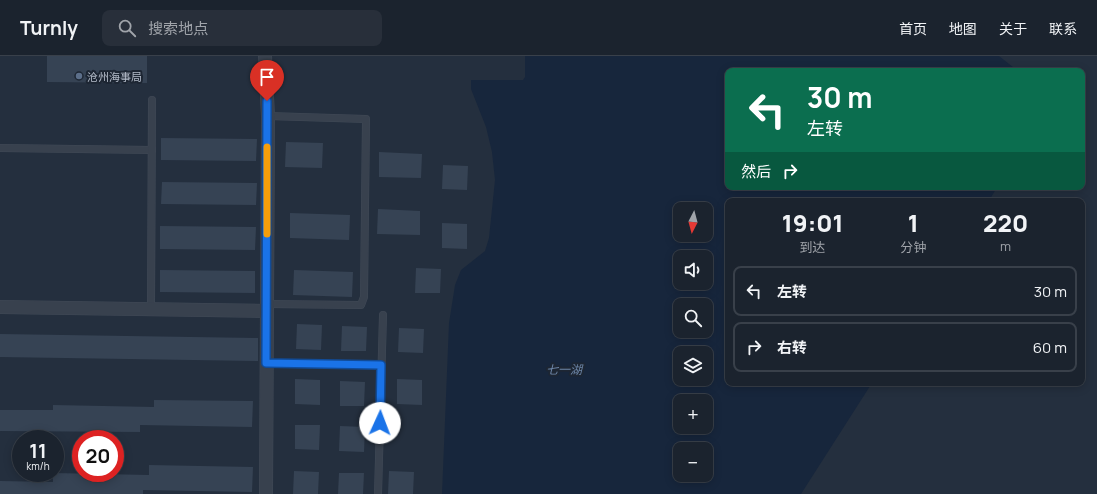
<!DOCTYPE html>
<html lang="zh">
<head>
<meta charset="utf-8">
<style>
	body { margin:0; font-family:Manrope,"Noto Sans SC",sans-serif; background:#282f3a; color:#f1f3f6; height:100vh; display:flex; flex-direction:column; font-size:15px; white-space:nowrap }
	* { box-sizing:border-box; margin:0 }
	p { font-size:13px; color:#a0a4aa }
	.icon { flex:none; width:22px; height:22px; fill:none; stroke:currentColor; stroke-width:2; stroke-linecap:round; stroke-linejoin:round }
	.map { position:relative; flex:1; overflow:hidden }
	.drawer { position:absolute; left:725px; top:142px; width:360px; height:188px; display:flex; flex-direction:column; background:#1b232e; border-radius:8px; box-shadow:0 2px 10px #0003,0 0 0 1px #39404a }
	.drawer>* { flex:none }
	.top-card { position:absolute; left:725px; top:12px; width:360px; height:122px; border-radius:8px; box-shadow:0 2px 10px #0003,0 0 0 1px #39404a; background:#0b6e4f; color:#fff; overflow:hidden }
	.needle { width:26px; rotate:186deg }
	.tools { position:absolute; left:673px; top:146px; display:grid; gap:8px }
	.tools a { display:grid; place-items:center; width:40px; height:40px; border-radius:8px; background:#1b232e; box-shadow:0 2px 10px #0003,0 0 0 1px #39404a; font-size:20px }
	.speed { position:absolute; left:12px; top:374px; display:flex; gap:8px; font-size:20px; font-weight:700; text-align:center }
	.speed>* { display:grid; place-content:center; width:52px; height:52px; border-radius:50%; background:#1b232e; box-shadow:0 2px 10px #0003,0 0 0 1px #39404a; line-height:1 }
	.speed small { font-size:10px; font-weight:400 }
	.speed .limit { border:6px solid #d22; background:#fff; color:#111 }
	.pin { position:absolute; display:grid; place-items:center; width:34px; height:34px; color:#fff; margin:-41px -17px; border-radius:50% 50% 50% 0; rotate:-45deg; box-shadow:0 0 4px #0007 }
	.pin .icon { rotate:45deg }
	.me { position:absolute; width:44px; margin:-22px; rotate:2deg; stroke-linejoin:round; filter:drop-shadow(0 0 3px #0008) }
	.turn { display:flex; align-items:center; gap:14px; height:84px; padding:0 16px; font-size:18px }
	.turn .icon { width:52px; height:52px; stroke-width:2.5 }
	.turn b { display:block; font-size:28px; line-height:34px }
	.then { display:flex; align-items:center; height:38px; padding:0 16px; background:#0003; gap:8px; font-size:15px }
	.eta { display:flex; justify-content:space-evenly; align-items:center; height:68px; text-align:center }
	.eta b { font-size:24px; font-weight:800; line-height:28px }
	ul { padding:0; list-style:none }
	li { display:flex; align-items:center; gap:12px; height:50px; margin:0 8px 6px; padding:0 8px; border:2px solid #39404a; border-radius:8px }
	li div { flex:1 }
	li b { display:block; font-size:15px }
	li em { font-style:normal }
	header { display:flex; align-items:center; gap:24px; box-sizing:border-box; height:56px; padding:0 20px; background:#1b232e; border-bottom:1px solid #39404a }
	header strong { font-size:19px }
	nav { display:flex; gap:22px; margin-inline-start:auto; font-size:14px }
	.search { width:280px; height:36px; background:#282f3a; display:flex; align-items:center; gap:10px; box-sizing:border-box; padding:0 14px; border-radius:8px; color:#a0a4aa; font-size:15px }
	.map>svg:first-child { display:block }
</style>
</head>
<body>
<header>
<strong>Turnly</strong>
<div class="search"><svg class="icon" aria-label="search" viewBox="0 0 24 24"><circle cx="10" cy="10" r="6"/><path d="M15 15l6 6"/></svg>搜索地点</div>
<nav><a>首页</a><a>地图</a><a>关于</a><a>联系</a></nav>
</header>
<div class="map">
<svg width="1097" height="438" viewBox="0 0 1097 438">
	<rect width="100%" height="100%" fill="#242f3e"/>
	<path fill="#17263c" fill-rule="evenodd" d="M525,0h474l19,15h-290v116h269l-8,14h-261v182h144l-71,111h-359l7,-171 6,-38 6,-15 24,-19 4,-13 6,-58 -3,-28 -6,-25 -15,-38v-9h52l2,-3zM680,153h26v26h-26zM680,201h26v26h-26zM680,249h26v26h-26zM680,297h26v26h-26zM680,345h26v26h-26zM680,393h26v26h-26z"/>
	<g fill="#364354">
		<polygon points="47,0 147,0 147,27 47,26"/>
		<polygon points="161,82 257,83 256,105 161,104"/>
		<polygon points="286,86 323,87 322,112 285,111"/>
		<polygon points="379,96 422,98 421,122 379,121"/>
		<polygon points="443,109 468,110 467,134 442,133"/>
		<polygon points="162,126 257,127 256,149 161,148"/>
		<polygon points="378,153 420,155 420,179 377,178"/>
		<polygon points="290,157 350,159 349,184 290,182"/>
		<polygon points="442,167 467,168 467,193 442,192"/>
		<polygon points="160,170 256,171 255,194 160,193"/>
		<polygon points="416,212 441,213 440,237 415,237"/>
		<polygon points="160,214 255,215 255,237 160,236"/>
		<polygon points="294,214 353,216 352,241 293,239"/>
		<polygon points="297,268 322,269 321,294 296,293"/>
		<polygon points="342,270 367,271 366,295 341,295"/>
		<polygon points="399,272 424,273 423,297 398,296"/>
		<polygon points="0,278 258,282 258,305 0,301"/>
		<polygon points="295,323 320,324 320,349 295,348"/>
		<polygon points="397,323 422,324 422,349 397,348"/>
		<polygon points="340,325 365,326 364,350 340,350"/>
		<polygon points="154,344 253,345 252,371 140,369 140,376 0,375 0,354 53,354 53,349 154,351"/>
		<polygon points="295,369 320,369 319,394 295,393"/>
		<polygon points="340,370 365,371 364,396 339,395"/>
		<polygon points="149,409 253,411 252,436 143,434 143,438 0,438 0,425 53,426 53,417 149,419"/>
		<polygon points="294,415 319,416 318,438 293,438"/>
		<polygon points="389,415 414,416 413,438 388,438"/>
		<polygon points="339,417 364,417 363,438 338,438"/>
	</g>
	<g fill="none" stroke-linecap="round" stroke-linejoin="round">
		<defs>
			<g id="service">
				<polyline points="0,92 152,94"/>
				<polyline points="266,248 361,249 364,241 366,63 268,60"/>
				<polyline points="151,254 152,44"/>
				<polyline points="266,307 381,309"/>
				<polyline points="378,438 383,259"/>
			</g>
			<g id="minor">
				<polyline points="265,0 268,60 266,438"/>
				<polyline points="0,251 266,255"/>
			</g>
		</defs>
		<use href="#service" stroke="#414a57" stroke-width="8"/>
		<use href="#minor" stroke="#414a57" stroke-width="14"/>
		<use href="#service" stroke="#38414e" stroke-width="7"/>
		<use href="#minor" stroke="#38414e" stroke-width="13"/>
	</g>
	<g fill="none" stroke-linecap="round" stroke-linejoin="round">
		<defs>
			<polyline id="route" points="267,45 266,307 381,309 380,367"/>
		</defs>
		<use href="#route" stroke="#114b97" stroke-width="10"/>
		<use href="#route" stroke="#1a73e8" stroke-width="7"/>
		<polyline stroke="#f59e0b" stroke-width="7" points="267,178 267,91"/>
	</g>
	<circle fill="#5c6f8a" stroke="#1d2633" stroke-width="1.5" cx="79" cy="20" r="4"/>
	<g text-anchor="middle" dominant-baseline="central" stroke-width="4" stroke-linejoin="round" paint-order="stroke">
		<g font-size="11" fill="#b4bcc9" stroke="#1d2633" text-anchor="start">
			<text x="87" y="20">沧州海事局</text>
		</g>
		<g font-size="12" font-style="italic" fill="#6d86a8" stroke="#1d2633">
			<text x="564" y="313">七一湖</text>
		</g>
	</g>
</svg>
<div class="tools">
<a><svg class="needle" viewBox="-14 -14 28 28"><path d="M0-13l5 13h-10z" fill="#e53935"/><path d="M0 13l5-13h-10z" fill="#a0a4aa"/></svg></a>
<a><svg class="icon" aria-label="sound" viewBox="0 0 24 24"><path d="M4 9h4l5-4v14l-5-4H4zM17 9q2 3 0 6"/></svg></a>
<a><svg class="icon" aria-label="search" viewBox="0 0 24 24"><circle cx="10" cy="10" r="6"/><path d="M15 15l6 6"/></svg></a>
<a><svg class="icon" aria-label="layers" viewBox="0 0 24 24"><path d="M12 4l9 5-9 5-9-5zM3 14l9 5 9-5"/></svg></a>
<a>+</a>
<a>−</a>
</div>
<div class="speed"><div>11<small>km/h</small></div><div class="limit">20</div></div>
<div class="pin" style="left:267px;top:45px;background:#d93025"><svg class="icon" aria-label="arrive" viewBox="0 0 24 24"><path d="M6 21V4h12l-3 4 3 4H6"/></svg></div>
<svg class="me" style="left:380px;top:367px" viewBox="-20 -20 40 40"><circle r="19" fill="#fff"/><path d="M0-13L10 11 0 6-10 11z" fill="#1a73e8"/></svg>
<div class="top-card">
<div class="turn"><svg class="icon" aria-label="left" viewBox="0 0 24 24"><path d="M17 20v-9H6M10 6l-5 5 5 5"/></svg><div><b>30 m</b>左转</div></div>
<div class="then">然后<svg class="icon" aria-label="right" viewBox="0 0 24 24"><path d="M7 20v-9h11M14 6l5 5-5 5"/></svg></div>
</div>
<section class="drawer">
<div class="eta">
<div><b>19:01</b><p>到达</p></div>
<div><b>1</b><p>分钟</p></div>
<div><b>220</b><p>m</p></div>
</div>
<ul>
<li><svg class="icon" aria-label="left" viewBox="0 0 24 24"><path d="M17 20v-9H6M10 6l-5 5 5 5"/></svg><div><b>左转</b></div><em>30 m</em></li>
<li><svg class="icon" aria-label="right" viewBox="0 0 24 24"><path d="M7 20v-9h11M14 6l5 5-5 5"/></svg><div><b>右转</b></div><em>60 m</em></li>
</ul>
</section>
</div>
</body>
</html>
